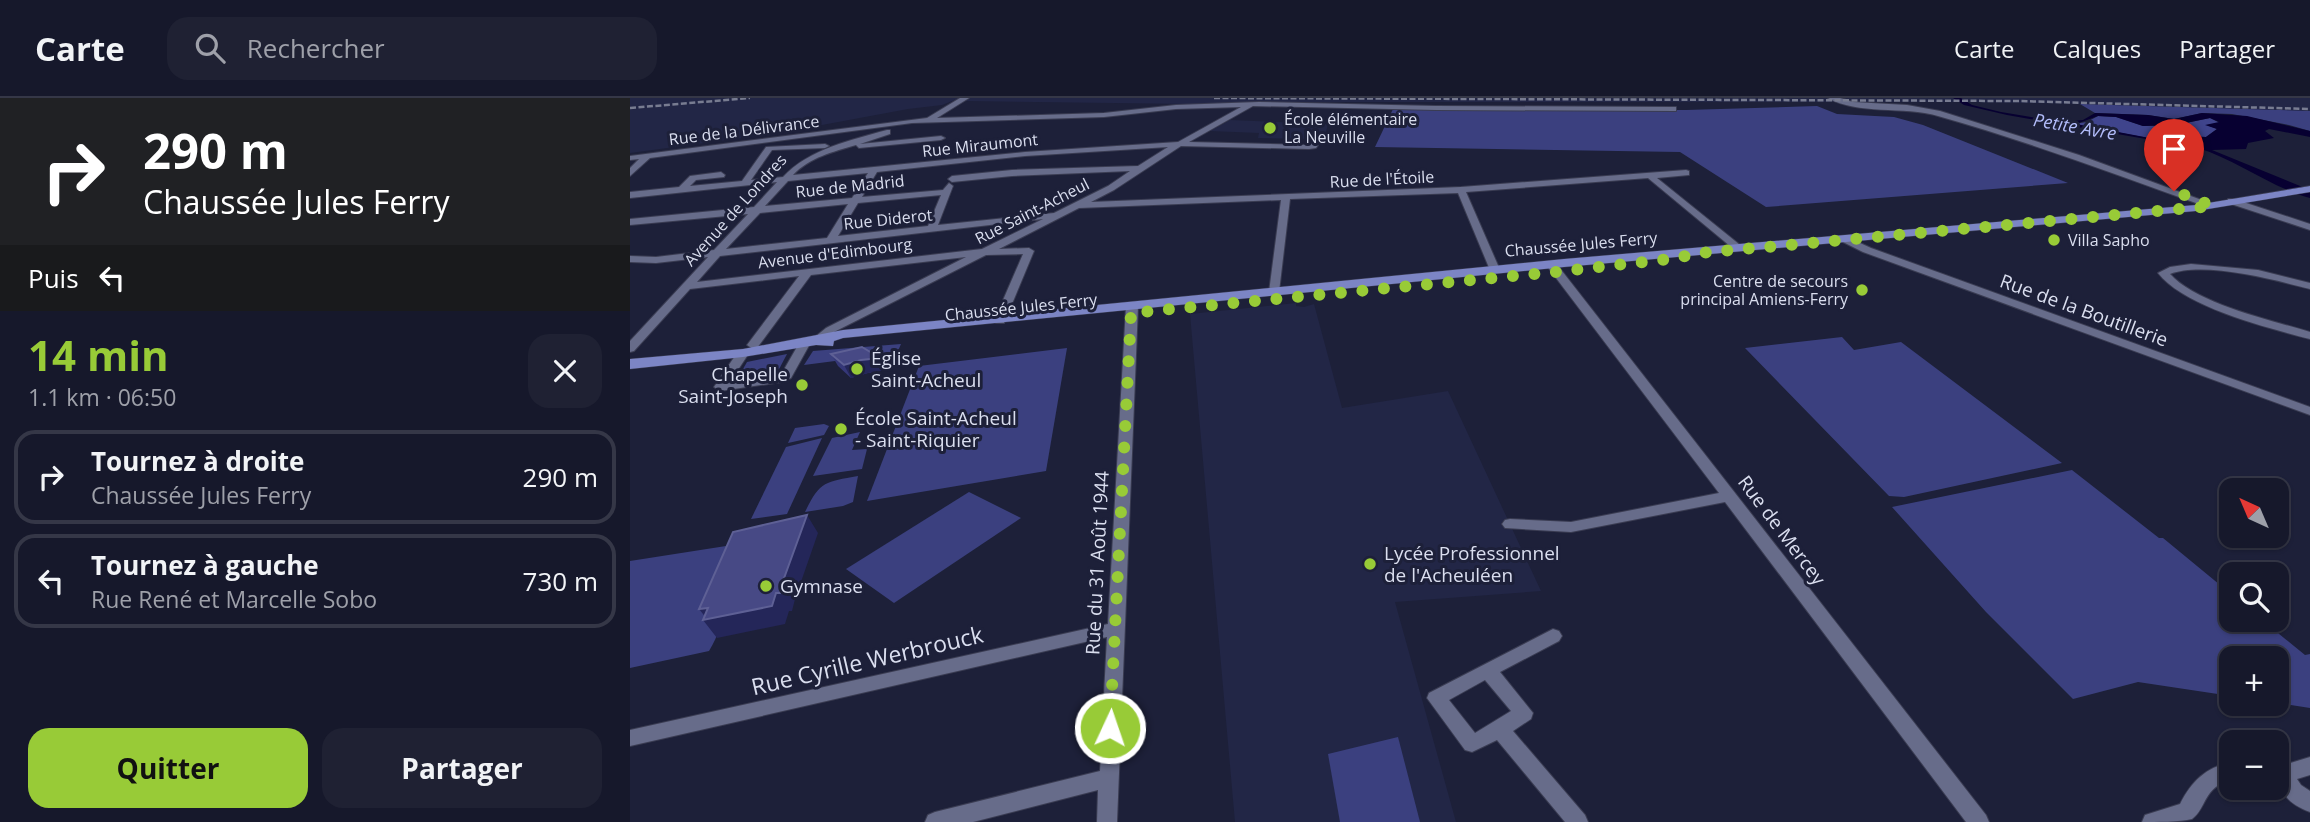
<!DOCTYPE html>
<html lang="fr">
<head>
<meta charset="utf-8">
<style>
	body { margin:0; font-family:"Open Sans",sans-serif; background:#1f2133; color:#f1f3f6; height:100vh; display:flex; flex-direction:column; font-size:26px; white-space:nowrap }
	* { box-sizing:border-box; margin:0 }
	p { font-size:23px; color:#9ea0a9 }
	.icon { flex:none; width:38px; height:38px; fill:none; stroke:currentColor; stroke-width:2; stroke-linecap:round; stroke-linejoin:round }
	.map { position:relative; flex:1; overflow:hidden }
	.side { display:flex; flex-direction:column; background:#16182b; width:630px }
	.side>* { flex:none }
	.banner { background:#202124; color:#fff; overflow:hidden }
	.needle { width:46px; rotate:316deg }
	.fabs { position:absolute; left:1589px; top:380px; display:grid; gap:14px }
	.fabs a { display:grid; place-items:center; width:70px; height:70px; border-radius:14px; background:#16182b; box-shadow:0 2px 5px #0004,0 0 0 2px #353747; font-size:35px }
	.pin { position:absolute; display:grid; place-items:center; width:60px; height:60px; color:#fff; margin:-72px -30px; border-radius:50% 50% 50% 0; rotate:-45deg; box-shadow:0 0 7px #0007 }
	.pin .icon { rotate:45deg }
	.me { position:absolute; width:77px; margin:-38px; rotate:3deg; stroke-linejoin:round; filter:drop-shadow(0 0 5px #0008) }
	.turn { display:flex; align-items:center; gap:24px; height:147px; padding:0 28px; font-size:32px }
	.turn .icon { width:91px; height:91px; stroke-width:2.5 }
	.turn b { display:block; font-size:49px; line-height:60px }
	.then { display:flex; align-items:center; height:66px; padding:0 28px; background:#0003; gap:14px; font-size:26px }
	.round { display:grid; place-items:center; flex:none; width:74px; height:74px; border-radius:21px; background:#1f2133 }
	.overview { display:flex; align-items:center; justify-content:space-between; height:119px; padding:0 28px }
	h1 { font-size:42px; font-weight:700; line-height:52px; color:#98cb37 }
	.button { display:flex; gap:14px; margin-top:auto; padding:14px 28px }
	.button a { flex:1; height:80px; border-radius:21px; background:#98cb37; color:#111; font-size:28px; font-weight:700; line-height:80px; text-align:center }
	.button a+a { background:#1f2133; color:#f1f3f6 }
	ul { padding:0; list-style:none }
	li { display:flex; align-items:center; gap:21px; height:94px; margin:0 14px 10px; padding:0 14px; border:4px solid #353747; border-radius:21px }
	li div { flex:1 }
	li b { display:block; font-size:26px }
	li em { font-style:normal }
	header { display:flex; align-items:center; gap:42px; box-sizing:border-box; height:98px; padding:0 35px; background:#16182b; border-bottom:2px solid #353747 }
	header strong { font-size:33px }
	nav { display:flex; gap:38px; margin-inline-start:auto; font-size:24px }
	.search { width:490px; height:63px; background:#1f2133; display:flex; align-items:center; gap:18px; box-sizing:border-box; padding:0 24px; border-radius:21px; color:#9ea0a9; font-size:26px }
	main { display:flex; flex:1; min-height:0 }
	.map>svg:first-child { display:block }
</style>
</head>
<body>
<header>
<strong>Carte</strong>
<div class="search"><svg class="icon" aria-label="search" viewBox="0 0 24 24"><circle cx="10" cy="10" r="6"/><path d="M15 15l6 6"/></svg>Rechercher</div>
<nav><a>Carte</a><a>Calques</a><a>Partager</a></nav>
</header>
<main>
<section class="side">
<div class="banner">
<div class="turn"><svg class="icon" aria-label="right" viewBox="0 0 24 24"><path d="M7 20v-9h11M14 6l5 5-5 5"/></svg><div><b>290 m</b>Chaussée Jules Ferry</div></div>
<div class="then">Puis<svg class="icon" aria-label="left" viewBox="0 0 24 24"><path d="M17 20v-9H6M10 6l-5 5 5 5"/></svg></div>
</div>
<div class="overview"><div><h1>14 min</h1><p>1.1 km · 06:50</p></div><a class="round"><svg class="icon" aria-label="close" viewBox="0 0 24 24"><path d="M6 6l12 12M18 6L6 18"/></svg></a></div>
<ul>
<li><svg class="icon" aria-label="right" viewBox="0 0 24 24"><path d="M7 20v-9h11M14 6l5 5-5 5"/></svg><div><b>Tournez à droite</b><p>Chaussée Jules Ferry</p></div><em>290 m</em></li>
<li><svg class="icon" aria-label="left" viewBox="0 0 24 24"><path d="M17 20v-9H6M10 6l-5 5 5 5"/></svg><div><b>Tournez à gauche</b><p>Rue René et Marcelle Sobo</p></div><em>730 m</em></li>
</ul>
<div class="button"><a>Quitter</a><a>Partager</a></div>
</section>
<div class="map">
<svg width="1680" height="724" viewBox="0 0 1680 724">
	<rect width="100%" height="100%" fill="#1d2039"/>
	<g fill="#222646">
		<polygon points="0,0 330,0 312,7 278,11 149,35 0,55"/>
		<polygon points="340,0 1680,0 1680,13 1518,7 1344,4 624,4 562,6 335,3"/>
		<polygon points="600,22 698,26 695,38 686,38 683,41 628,40 629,35 580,33"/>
		<polygon points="666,205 666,208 674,209 684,206 712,310 818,293 911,493 765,504 826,724 605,724 560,216"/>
	</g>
	<g fill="#3b407f">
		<polygon points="1450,6 1680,13 1680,33 1659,27 1602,16 1572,15 1544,21 1518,17 1465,15"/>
		<polygon points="1187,8 1207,16 1264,19 1293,27 1438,85 1136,109 1050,54 745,49 763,11 1056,12"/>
		<polygon points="1212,239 1224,252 1271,244 1432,365 1274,399 1259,398 1115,250"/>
		<polygon points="271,246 267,255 174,267 183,253"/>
		<polygon points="437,250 416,373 237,403 289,268"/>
		<polygon points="157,256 147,275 109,278 117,264"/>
		<polygon points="194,326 199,328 194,337 158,345 165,330"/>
		<polygon points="230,334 222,352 237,351 232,371 183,378 202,340"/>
		<polygon points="192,340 157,416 121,421 156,349"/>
		<polygon points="1442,372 1529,440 1533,440 1601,496 1601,522 1632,522 1675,557 1680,556 1680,610 1647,605 1647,560 1601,560 1601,598 1508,584 1443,601 1356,514 1262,409"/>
		<path d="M228,378l-5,26 -10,4 -38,6c15,-31 20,-30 53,-36z"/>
		<polygon points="339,394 391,420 264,505 216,471"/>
		<path d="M96,448c10,31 0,77 -17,105l-79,17v-107z"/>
		<polygon points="768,639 790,724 710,724 698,656"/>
	</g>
	<polygon fill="#3f448c" points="1468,18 1486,19 1513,28 1546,27 1580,20 1590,25 1577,27 1587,31 1576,39 1553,38 1559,44 1551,46 1443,26 1457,24"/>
	<path fill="#070031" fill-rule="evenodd" d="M1323,0h8l11,7 29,7 61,10 21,-2 12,-7 53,2 26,4 28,-6 45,3 63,15v6l-41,-8 -4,2 9,7 -26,5 -2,6 -34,1 98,40v8c-40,-11 -73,-38 -112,-50l-191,-33 -43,-10zM1468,18l18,1 27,9 33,-1 34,-7 9,4 -14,3 12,4 -11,8 -24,-1 6,6 -7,2 -105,-20z"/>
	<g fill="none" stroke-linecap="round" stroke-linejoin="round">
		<defs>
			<g id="minor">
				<path d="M330,0h9l-32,20 167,-5 72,-8 83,-3 177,4 237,1h3v4l-240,-1 -183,-4 -64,36 120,3 8,-10 7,2 -8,11 -7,1 -128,-3 -67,44 -23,12 370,-15 225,-17 3,1v4l-32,3 88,71 -9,2 -88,-73 -182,14 34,78 -5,3 -5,-3 -32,-77 -168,6 -11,93 -5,3 -5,-3 12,-92 -202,8 -80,41 30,-1 5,3 -30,72h-8l-2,-2 29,-67 -37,1 -152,77 -14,11 -9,-1 -20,36 -9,4 -62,9 -6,-4 25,-37h8l2,3 -19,29 49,-7 3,-2 19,-33 9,1 16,-13 140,-71 -155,18 -54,73 -4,1 -6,-4 52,-69 -109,13 -56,62 -4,1v-11l78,-84 -52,6 -26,-1v-6l26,1 58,-7 34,-36 -118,11v-6l124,-12 23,-25 -147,16v-6l49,-5 11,-11 31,-4 4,3 -1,2 -28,3 -6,6 52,-5 24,-34 59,-3 4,2 -4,2 -53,2 -21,30 32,-3c26,-28 68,-37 104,-47h3v4l-30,10 81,-8 4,2 -4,2 -82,8 -3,-3c-23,7 -46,12 -63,30l232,-23 153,-10 63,-35 -65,2 -72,8 -192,6 -262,35 -20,18v-8l9,-9 -9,1v-4l297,-38zM538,49l-30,19 -126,4 -60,6 -4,3 4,3 60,-6 118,-5 -22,15 -54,27 -116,12 15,-39 -4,-3 -6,7 -81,7 15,-25 148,-16zM238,75l-16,25 -87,8 23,-25zM311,97l-13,31 -90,10 20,-33zM218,106l-21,34 -101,11 34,-36zM413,121l-61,30 -285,33 23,-26z"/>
				<path d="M1198,0h12l13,4 54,3 33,6 139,44 139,51 -8,2c-90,-32 -180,-66 -272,-92 -34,-10 -81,-1 -110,-18z"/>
				<polygon points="1598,101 1604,101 1680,126 1680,132 1598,105"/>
				<polygon points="1213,140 1219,140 1241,150 1680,309 1680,317 1233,154 1213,144"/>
				<polygon points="921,163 925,164 1356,717 1359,724 1336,724 1095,404 941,434 875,430 872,426 875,422 880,421 941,424 1089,395 917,168 917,164"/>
				<path d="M1561,166l67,6 52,13v6c-35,-9 -106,-28 -140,-15 27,30 101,46 140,58v7c-42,-11 -126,-32 -152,-66l12,-6z"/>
				<polygon points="502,205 508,208 487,724 467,724 468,692 343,724 295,724 298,717 305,714 470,673 477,539 0,648 0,632 478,526 496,208"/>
				<path d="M923,531l6,2 3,5 -3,5 -59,31 33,41 -2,6 -18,12 72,84 3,7h-23l-68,-82 -25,12 -7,-2 -38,-52 2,-5zM855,582l26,31 -36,22 -26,-33z"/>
				<path d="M1680,659v18l-13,4 4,6 9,6v21c-25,-9 -33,-23 -33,-49l7,2z"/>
				<path d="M1601,664v18c-28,7 -24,28 -39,39 -12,3 -36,3 -50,3l3,-7 35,-11c12,-23 25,-36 51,-42z"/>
			</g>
			<polygon id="major" points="1680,88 1680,94 1566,113 934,169 213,240 204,243 203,248 186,247 113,259 0,271 0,261 113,251 213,232 934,161 1566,107"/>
		</defs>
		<use href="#minor" stroke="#3a3c52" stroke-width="2"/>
		<use href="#major" stroke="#3a3c52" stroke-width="1"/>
		<use href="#minor" fill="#676c8a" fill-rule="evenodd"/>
		<use href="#major" fill="#7c85c5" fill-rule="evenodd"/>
		<g stroke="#787c91" stroke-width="2.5" stroke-dasharray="6 2.5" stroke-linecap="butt">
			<polyline points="584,0 1388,3 1680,11"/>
			<polyline points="0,10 120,0"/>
		</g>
	</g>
	<polygon fill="#353778" points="201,256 256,272 238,275 221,280 208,268"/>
	<g fill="#242659">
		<polygon points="250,260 256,272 238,275 221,280 214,267 231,262"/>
		<polygon points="177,417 188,435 165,501 162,513 159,513 155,526 87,540 73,522 77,521 69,511 146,495 153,483"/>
	</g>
	<g fill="#474985" stroke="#5e6095" stroke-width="2">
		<polygon points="232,249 250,260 231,262 214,267 201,256"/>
		<polygon points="177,417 153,483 150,495 146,495 142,508 73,522 78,510 69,511 103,434"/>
	</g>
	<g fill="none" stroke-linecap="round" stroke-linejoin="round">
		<polyline stroke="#98cb37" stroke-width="12" stroke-dasharray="0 21.6" points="480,630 501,215 925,174 1040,161 1071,155 1583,108 1544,93"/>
	</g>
	<g fill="#98cb37" stroke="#1d2039" stroke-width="2.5">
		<circle cx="640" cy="30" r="7"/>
		<circle cx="1424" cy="142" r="7"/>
		<circle cx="1232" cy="192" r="7"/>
		<circle cx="227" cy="271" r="7"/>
		<circle cx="172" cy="287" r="7"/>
		<circle cx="211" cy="331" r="7"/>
		<circle cx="740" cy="466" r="7"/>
		<circle cx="136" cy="488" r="7"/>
	</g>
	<g text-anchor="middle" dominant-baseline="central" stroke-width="6" stroke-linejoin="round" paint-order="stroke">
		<g font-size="16" fill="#dadeef" stroke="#1d2039" text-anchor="start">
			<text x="654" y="21">École élémentaire<tspan x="654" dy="18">La Neuville</tspan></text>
			<text x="1438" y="142">Villa Sapho</text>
			<text x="1218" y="183" text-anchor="end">Centre de secours<tspan x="1218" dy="18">principal Amiens-Ferry</tspan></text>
		</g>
		<g font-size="16" fill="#dadeef" stroke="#1d2039">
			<text transform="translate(114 32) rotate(-7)">Rue de la Délivrance</text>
			<text transform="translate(350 47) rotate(-6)">Rue Miraumont</text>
			<text transform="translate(752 81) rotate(-3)">Rue de l'Étoile</text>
			<text transform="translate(220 88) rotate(-6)">Rue de Madrid</text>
			<text transform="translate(105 112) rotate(-48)">Avenue de Londres</text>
			<text transform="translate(402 113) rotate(-27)">Rue Saint-Acheul</text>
			<text transform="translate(258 121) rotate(-6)">Rue Diderot</text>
			<text transform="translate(951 146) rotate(-5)">Chaussée Jules Ferry</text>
			<text transform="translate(205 155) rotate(-7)">Avenue d'Edimbourg</text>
			<text transform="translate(391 209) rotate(-6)">Chaussée Jules Ferry</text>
		</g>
		<g font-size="18" font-style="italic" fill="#b2bcfa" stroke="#1d2039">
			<text transform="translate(1445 28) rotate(10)">Petite Avre</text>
		</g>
		<g font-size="19" fill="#dadeef" stroke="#1d2039">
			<text transform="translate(1454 212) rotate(20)">Rue de la Boutillerie</text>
			<text transform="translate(1152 432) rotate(53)">Rue de Mercey</text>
			<text transform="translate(467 465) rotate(-87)">Rue du 31 Août 1944</text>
		</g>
		<g font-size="19" fill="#dadeef" stroke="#1d2039" text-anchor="start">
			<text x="241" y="260">Église<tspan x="241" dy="22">Saint-Acheul</tspan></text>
			<text x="158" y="276" text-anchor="end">Chapelle<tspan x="158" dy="22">Saint-Joseph</tspan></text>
			<text x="225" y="320">École Saint-Acheul<tspan x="225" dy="22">- Saint-Riquier</tspan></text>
			<text x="754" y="455">Lycée Professionnel<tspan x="754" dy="22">de l'Acheuléen</tspan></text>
			<text x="150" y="488">Gymnase</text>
		</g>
		<g font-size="23" fill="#dadeef" stroke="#1d2039">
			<text transform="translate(237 562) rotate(-13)">Rue Cyrille Werbrouck</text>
		</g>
	</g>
</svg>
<div class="fabs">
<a><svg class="needle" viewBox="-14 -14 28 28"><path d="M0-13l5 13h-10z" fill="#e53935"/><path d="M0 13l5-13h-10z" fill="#9ea0a9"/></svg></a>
<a><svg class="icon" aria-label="search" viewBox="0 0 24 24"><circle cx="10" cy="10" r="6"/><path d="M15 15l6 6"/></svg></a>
<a>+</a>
<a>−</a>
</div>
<div class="pin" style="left:1544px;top:93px;background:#d93025"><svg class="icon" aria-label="arrive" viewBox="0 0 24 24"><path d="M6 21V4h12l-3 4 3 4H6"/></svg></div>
<svg class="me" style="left:480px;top:630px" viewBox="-20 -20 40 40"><circle r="17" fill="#98cb37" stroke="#fff" stroke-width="3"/><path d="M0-11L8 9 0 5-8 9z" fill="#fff"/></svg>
</div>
</main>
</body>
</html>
